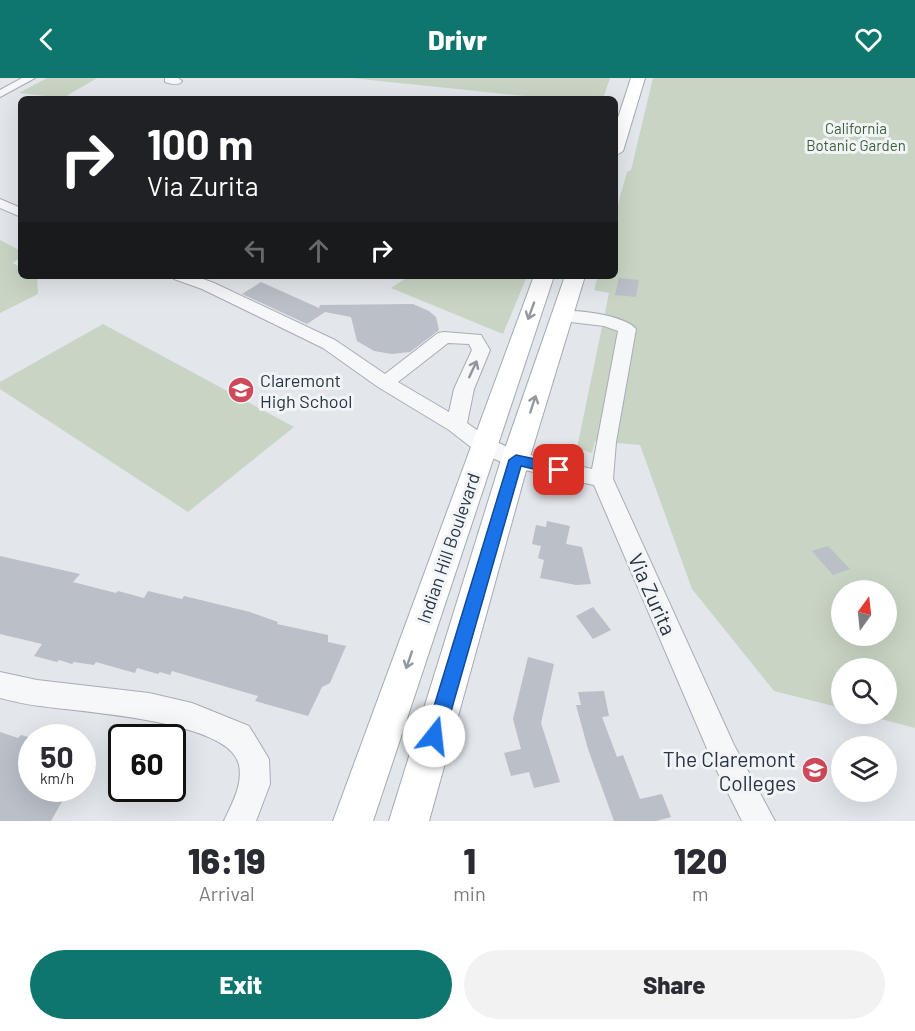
<!DOCTYPE html>
<html lang="en">
<head>
<meta charset="utf-8">
<style>
	body { margin:0; font-family:Barlow,sans-serif; background:#f2f2f3; color:#2b2b33; height:100vh; display:flex; flex-direction:column; font-size:22px; white-space:nowrap }
	* { box-sizing:border-box; margin:0 }
	p { font-size:20px; color:#7c7c81 }
	.icon { flex:none; width:33px; height:33px; fill:none; stroke:currentColor; stroke-width:2; stroke-linecap:round; stroke-linejoin:round }
	.map { position:relative; height:743px; overflow:hidden }
	.side { display:flex; flex-direction:column; background:#fff; flex:1 }
	.side>* { flex:none }
	.hud { position:absolute; left:18px; top:18px; width:600px; height:183px; border-radius:9px; box-shadow:0 6px 24px #0002; background:#202124; color:#fff; overflow:hidden }
	.needle { width:39px; rotate:15deg }
	.tools { position:absolute; left:831px; top:502px; display:grid; gap:12px }
	.tools a { display:grid; place-items:center; width:66px; height:66px; border-radius:50%; background:#fff; box-shadow:0 6px 24px #0002; font-size:30px }
	.speed { position:absolute; left:18px; top:646px; display:flex; gap:12px; font-size:30px; font-weight:700; text-align:center }
	.speed>* { display:grid; place-content:center; width:78px; height:78px; border-radius:50%; background:#fff; box-shadow:0 6px 24px #0002; line-height:1 }
	.speed small { font-size:15px; font-weight:400 }
	.speed .limit { border:3px solid #111; border-radius:9px; background:#fff; color:#111 }
	.pin { position:absolute; display:grid; place-items:center; width:51px; height:51px; color:#fff; margin:-26px; border-radius:12px; box-shadow:0 3px 9px #0006 }
	.me { position:absolute; width:66px; margin:-33px; rotate:16deg; stroke-linejoin:round; filter:drop-shadow(0 0 4px #0008) }
	.turn { display:flex; align-items:center; gap:21px; height:126px; padding:0 30px; font-size:27px }
	.turn .icon { width:78px; height:78px; stroke-width:2.5 }
	.turn b { display:block; font-size:42px; line-height:51px }
	.lanes { display:flex; align-items:center; height:57px; padding:0 30px; background:#0003; justify-content:center; gap:30px; direction:ltr }
	.lanes .off { opacity:.35 }
	.eta { display:flex; justify-content:space-evenly; align-items:center; height:102px; text-align:center }
	.eta b { font-size:36px; font-weight:800; line-height:42px }
	.cta { display:flex; gap:12px; margin-top:auto; padding:12px 30px }
	.cta a { flex:1; height:69px; border-radius:36px; background:#0f766e; color:#fff; font-size:24px; font-weight:800; line-height:69px; text-align:center }
	.cta a+a { background:#f2f2f3; color:#2b2b33 }
	header { display:flex; justify-content:space-between; align-items:center; height:78px; padding:0 30px; background:#0f766e; color:#fff; font-size:27px; font-weight:800 }
	.map>svg:first-child { display:block }
</style>
</head>
<body>
<header><svg class="icon" aria-label="back" viewBox="0 0 24 24"><path d="M15 5l-7 7 7 7"/></svg>Drivr<svg class="icon" aria-label="heart" viewBox="0 0 24 24"><path d="M12 20l-8-8c-3-5 5-10 8-4 3-6 11-1 8 4z"/></svg></header>
<div class="map">
<svg width="915" height="743" viewBox="0 0 915 743">
	<rect width="100%" height="100%" fill="#e3e6eb"/>
	<g fill="#c8d5c4" fill-rule="evenodd">
		<polygon points="47,0 97,0 63,20 19,15"/>
		<polygon points="351,0 610,0 603,21 554,21"/>
		<path d="M653,0h262v650l-53,-14h24v-45h-44l-1,39 -67,-17 -82,-102 -52,-144 -45,-4 -3,12 -15,-5 32,-155 -15,-3 4,-14h17v-61l12,-43 4,-2zM842,513h44v45h-44z"/>
		<polygon points="0,162 21,173 21,180 12,185 21,189 21,198 37,198 38,216 0,235"/>
		<polygon points="409,198 527,198 503,256 391,210"/>
		<polygon points="103,246 294,349 188,434 0,311 0,304"/>
	</g>
	<g fill="#babfc8">
		<polygon points="619,200 639,202 636,219 615,217"/>
		<polygon points="261,204 319,230 320,227 413,226 429,233 436,239 439,252 410,274 392,276 374,273 357,263 351,239 325,234 307,246 242,216"/>
		<polygon points="547,443 570,448 566,466 582,469 591,506 576,507 540,500 544,482 538,480 541,468 532,466 536,447 546,449"/>
		<polygon points="828,468 850,491 833,497 812,473"/>
		<polygon points="0,478 80,496 73,504 116,515 118,513 144,520 148,513 182,521 184,518 250,534 278,544 277,546 328,557 328,564 346,568 330,605 322,609 308,638 255,623 258,618 172,593 170,597 160,594 158,596 137,590 135,595 96,584 94,587 74,584 72,586 59,582 57,584 34,578 42,566 0,556"/>
		<polygon points="593,529 611,552 593,561 576,538"/>
		<polygon points="528,579 554,586 541,645 560,704 534,710 529,694 511,698 504,675 521,671 513,641"/>
		<polygon points="604,613 609,638 602,639 617,679 623,677 640,721 662,716 671,739 656,743 614,743 588,671 576,627 581,627 578,614"/>
		<polygon points="0,654 18,660 21,657 32,660 32,711 69,711 51,743 0,743"/>
	</g>
	<g fill="none" stroke-linecap="round" stroke-linejoin="round">
		<defs>
			<g id="minor">
				<polygon points="22,0 35,0 0,19 0,12"/>
				<path d="M165,0h13l4,3c-3,5 -11,3 -17,1z"/>
				<polygon points="0,121 21,130 21,139 0,130"/>
				<path d="M172,198h23l19,7 121,57 50,34 53,-41 6,-1 37,3 9,15 -16,39 -7,34c43,32 74,35 125,46l26,-138 -14,-5 -42,-5 -6,-1 -3,-4 3,-4c17,-4 69,3 80,17l-20,113 -3,37 121,266 41,76h-33l-28,-56 -120,-280 -79,-17 -39,-17 -27,-21 -71,-43 -55,-39 -121,-59 -28,-10zM448,265l21,1 3,6 -18,39 -5,23 -51,-30z"/>
				<path d="M0,594l37,8 112,13 43,10 57,23 20,33 1,25 -14,37h-32c8,-18 19,-36 15,-56 -8,-45 -160,-53 -199,-59 -13,-1 -27,-5 -40,-8z"/>
			</g>
			<g id="major">
				<polygon points="631,0 645,0 623,73 615,78 615,49"/>
				<polygon points="534,198 554,198 373,743 333,743"/>
				<polygon points="565,198 585,198 529,382 429,743 389,743 501,382"/>
			</g>
		</defs>
		<use href="#minor" stroke="#a8adb5" stroke-width="2"/>
		<use href="#major" stroke="#a2aab6" stroke-width="2"/>
		<use href="#minor" fill="#f5f7f9" fill-rule="evenodd"/>
		<use href="#major" fill="#fff" fill-rule="evenodd"/>
	</g>
	<defs><path id="oneway-shaft" d="M-6 0H5M1.5-3L5.5 0L1.5 3" fill="none" stroke-width="1.6" stroke-linecap="round" stroke-linejoin="round" transform="scale(1.5)"/></defs>
	<g stroke="#9499a1">
		<use href="#oneway-shaft" transform="translate(531 233) rotate(110)"/>
		<use href="#oneway-shaft" transform="translate(533 326) rotate(-72)"/>
		<use href="#oneway-shaft" transform="translate(409 582) rotate(109)"/>
	</g>
	<use stroke="#90959e" href="#oneway-shaft" transform="translate(473 291) rotate(-65)"/>
	<polygon fill="#1a73e8" stroke="#114b97" stroke-width="1.5" points="516,377 559,386 566,392 559,397 521,388 444,658 441,665 434,668 428,665 425,658 509,382"/>
	<defs>
		<symbol id="school-disc" viewBox="-11 -11 22 22"><circle r="9.5" fill="#ce4a5a" stroke="#f2f5f8"/><path d="M0-5L7-2L0 1L-7-2ZM-4 1L0 2.5L4 1V4Q0 6-4 4Z" fill="#fff"/></symbol>
		<symbol id="university-disc" viewBox="-11 -11 22 22"><circle r="9.5" fill="#ce4a5a" stroke="#f2f5f8"/><path d="M0-5L7-2L0 1L-7-2ZM-4 1L0 2.5L4 1V4Q0 6-4 4Z" fill="#fff"/></symbol>
	</defs>
	<g fill-rule="evenodd">
		<use href="#school-disc" x="226" y="297" width="30" height="30"/>
		<use href="#university-disc" x="800" y="677" width="30" height="30"/>
	</g>
	<g text-anchor="middle" dominant-baseline="central" stroke-width="6" stroke-linejoin="round" paint-order="stroke">
		<g font-size="15" fill="#3e5f38" stroke="#f2f5f8">
			<text x="856" y="50">California<tspan x="856" dy="17">Botanic Garden</tspan></text>
		</g>
		<g font-size="18" fill="#2a3343" stroke="#f2f5f8" text-anchor="start">
			<text x="260" y="302">Claremont<tspan x="260" dy="21">High School</tspan></text>
		</g>
		<g font-size="18" fill="#2a3343" stroke="#f2f5f8">
			<text transform="translate(448 470) rotate(-71)">Indian Hill Boulevard</text>
		</g>
		<g font-size="21" fill="#2a3343" stroke="#f2f5f8">
			<text transform="translate(653 516) rotate(66)">Via Zurita</text>
		</g>
		<g font-size="21" fill="#2a3343" stroke="#f2f5f8" text-anchor="end">
			<text x="796" y="680">The Claremont<tspan x="796" dy="24">Colleges</tspan></text>
		</g>
	</g>
</svg>
<div class="tools">
<a><svg class="needle" viewBox="-14 -14 28 28"><path d="M0-13l5 13h-10z" fill="#e53935"/><path d="M0 13l5-13h-10z" fill="#7c7c81"/></svg></a>
<a><svg class="icon" aria-label="search" viewBox="0 0 24 24"><circle cx="10" cy="10" r="6"/><path d="M15 15l6 6"/></svg></a>
<a><svg class="icon" aria-label="layers" viewBox="0 0 24 24"><path d="M12 4l9 5-9 5-9-5zM3 14l9 5 9-5"/></svg></a>
</div>
<div class="speed"><div>50<small>km/h</small></div><div class="limit">60</div></div>
<div class="pin" style="left:559px;top:392px;background:#d93025"><svg class="icon" aria-label="arrive" viewBox="0 0 24 24"><path d="M6 21V4h12l-3 4 3 4H6"/></svg></div>
<svg class="me" style="left:434px;top:658px" viewBox="-20 -20 40 40"><circle r="19" fill="#fff"/><path d="M0-13L10 11 0 6-10 11z" fill="#1a73e8"/></svg>
<div class="hud">
<div class="turn"><svg class="icon" aria-label="right" viewBox="0 0 24 24"><path d="M7 20v-9h11M14 6l5 5-5 5"/></svg><div><b>100 m</b>Via Zurita</div></div>
<div class="lanes"><svg class="icon off" aria-label="left" viewBox="0 0 24 24"><path d="M17 20v-9H6M10 6l-5 5 5 5"/></svg><svg class="icon off" aria-label="ahead" viewBox="0 0 24 24"><path d="M12 20V5M6 11l6-6 6 6"/></svg><svg class="icon" aria-label="right" viewBox="0 0 24 24"><path d="M7 20v-9h11M14 6l5 5-5 5"/></svg></div>
</div>
</div>
<section class="side">
<div class="eta">
<div><b>16:19</b><p>Arrival</p></div>
<div><b>1</b><p>min</p></div>
<div><b>120</b><p>m</p></div>
</div>
<div class="cta"><a>Exit</a><a>Share</a></div>
</section>
</body>
</html>
